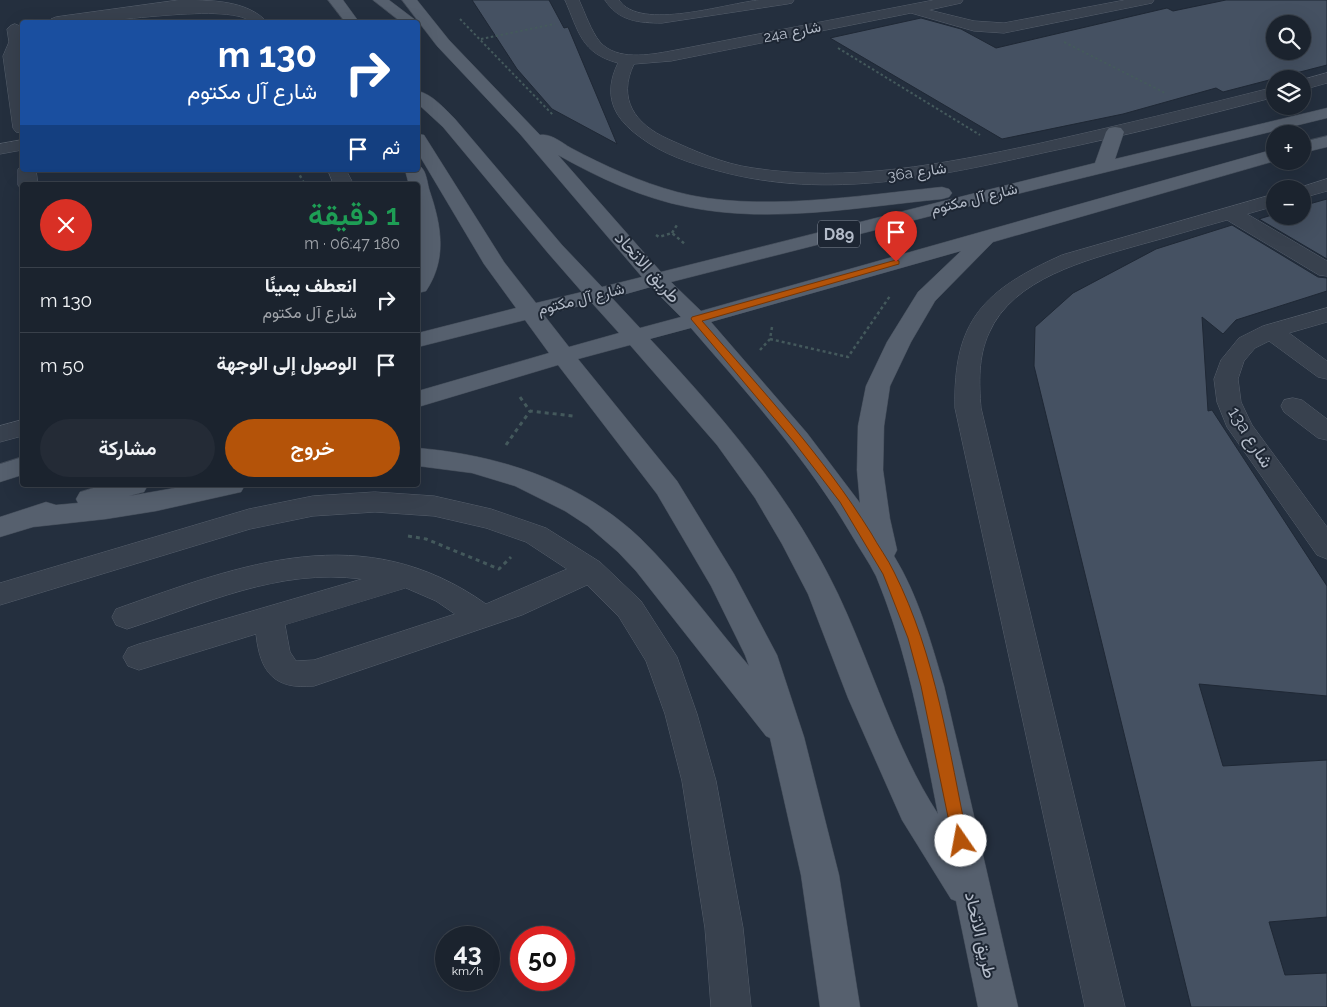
<!DOCTYPE html>
<html lang="ar">
<head>
<meta charset="utf-8">
<style>
	body { margin:0; font-family:Raleway,Vazirmatn,sans-serif; background:#242b36; color:#f1f3f6; direction:rtl; height:100vh; display:flex; flex-direction:column; font-size:19px; white-space:nowrap }
	* { box-sizing:border-box; margin:0 }
	p { font-size:16px; color:#a0a4aa }
	.icon { flex:none; width:28px; height:28px; fill:none; stroke:currentColor; stroke-width:2; stroke-linecap:round; stroke-linejoin:round }
	.map { position:relative; flex:1; overflow:hidden; direction:ltr }
	.sheet { position:absolute; left:20px; top:182px; width:400px; height:305px; display:flex; flex-direction:column; background:#1b232e; border-radius:5px; box-shadow:0 5px 20px #0002,0 0 0 1px #39404a; direction:rtl }
	.sheet>* { flex:none }
	.hud { position:absolute; left:20px; top:20px; width:400px; height:152px; border-radius:5px; box-shadow:0 5px 20px #0002,0 0 0 1px #39404a; direction:rtl; background:#1a4fa0; color:#fff; overflow:hidden }
	.buttons { position:absolute; left:1266px; top:15px; display:grid; gap:10px }
	.buttons a { display:grid; place-items:center; width:45px; height:45px; border-radius:50%; background:#1b232e; box-shadow:0 5px 20px #0002,0 0 0 1px #39404a; font-size:25px }
	.speed { position:absolute; left:435px; top:926px; display:flex; gap:10px; font-size:25px; font-weight:700; text-align:center }
	.speed>* { display:grid; place-content:center; width:65px; height:65px; border-radius:50%; background:#1b232e; box-shadow:0 5px 20px #0002,0 0 0 1px #39404a; line-height:1 }
	.speed small { font-size:12px; font-weight:400 }
	.speed .limit { border:8px solid #d22; background:#fff; color:#111 }
	.pin { position:absolute; display:grid; place-items:center; width:42px; height:42px; color:#fff; margin:-51px -21px; border-radius:50% 50% 50% 0; rotate:-45deg; box-shadow:0 0 5px #0007 }
	.pin .icon { rotate:45deg }
	.me { position:absolute; width:55px; margin:-28px; rotate:348deg; stroke-linejoin:round; filter:drop-shadow(0 0 4px #0008) }
	.turn { display:flex; align-items:center; gap:18px; height:105px; padding:0 20px; font-size:22px }
	.turn .icon { width:65px; height:65px; stroke-width:2.5 }
	.turn b { display:block; font-size:35px; line-height:42px }
	.then { display:flex; align-items:center; height:48px; padding:0 20px; background:#0003; gap:10px; font-size:19px }
	.round { display:grid; place-items:center; flex:none; width:52px; height:52px; border-radius:26px; background:#242b36 }
	.head { display:flex; align-items:center; justify-content:space-between; height:85px; padding:0 20px }
	h1 { font-size:30px; font-weight:600; line-height:38px; color:#1e9e55 }
	.primary-button { display:flex; gap:10px; margin-top:auto; padding:10px 20px }
	.primary-button a { flex:1; height:58px; border-radius:30px; background:#b45309; color:#fff; font-size:20px; font-weight:600; line-height:58px; text-align:center }
	.primary-button a+a { background:#242b36; color:#f1f3f6 }
	ul { padding:0; list-style:none }
	li { display:flex; align-items:center; gap:15px; height:65px; padding:0 20px; border-top:1px solid #39404a }
	li div { flex:1 }
	li b { display:block; font-size:19px }
	li em { font-style:normal }
	.map>svg:first-child { display:block }
</style>
</head>
<body>
<div class="map">
<svg width="1327" height="1007" viewBox="0 0 1327 1007">
	<rect width="100%" height="100%" fill="#242f3e"/>
	<g fill="#455162" stroke="#1f2835" fill-rule="evenodd">
		<polygon points="472,0 549,0 564,28 568,27 617,144 552,109 517,69"/>
		<path d="M1226,0h101v65l-104,27 -7,-4 -93,26 -121,25 -172,-101 91,-20 40,11 35,19 171,-40 6,3zM1275,24h27v27h-27z"/>
		<polygon points="1327,199 1327,259 1259,219 1275,214 1275,216 1302,216 1302,206"/>
		<polygon points="1232,225 1318,277 1327,278 1327,291 1236,320 1223,334 1202,317 1208,411 1212,410 1327,586 1327,696 1199,684 1223,766 1327,760 1327,917 1269,922 1285,975 1327,973 1327,1007 1191,1007 1034,366 1035,327 1073,293 1156,249"/>
	</g>
	<g fill="none" stroke-linecap="round" stroke-linejoin="round">
		<defs>
			<g id="minor">
				<path d="M179,0c31,0 68,0 88,22h-15c-28,-22 -157,6 -204,0l3,-3 5,-2z"/>
				<path d="M565,0h14c6,13 12,31 21,42 17,19 49,13 71,9l263,-51h29l-2,3 -32,7 45,11 30,2 121,-23h29l-2,3 -5,1 -143,29 -30,-2 -63,-18 -240,48 -37,3c-17,35 1,60 34,75 27,12 55,25 85,29 96,15 190,-4 284,-24 80,-18 159,-37 238,-57v10c-76,20 -151,39 -228,55 -108,24 -218,49 -328,19 -27,-7 -57,-17 -79,-34 -28,-20 -37,-43 -22,-74 -37,-10 -39,-31 -53,-63z"/>
				<path d="M605,0h14c21,32 108,3 141,0 11,0 23,0 34,0l-2,3 -5,1 -125,19c-23,0 -44,-2 -57,-23z"/>
				<polygon points="15,24 20,26 22,29 22,47 19,56 22,77 22,133 16,132 13,128 3,56 9,42 7,29 10,26"/>
				<polygon points="1327,73 1327,83 1302,90 1302,80"/>
				<polygon points="22,140 22,150 0,154 0,144"/>
				<polygon points="22,165 22,170 36,170 38,185 22,185 21,189 18,185 18,170"/>
				<polygon points="328,170 346,170 354,185 334,185"/>
				<polygon points="1327,179 1327,191 1302,198 1302,189 1295,189"/>
				<path d="M1275,194v12l-28,8 80,47v15l-8,-1 -92,-55c-29,8 -58,17 -88,25 -52,15 -126,33 -150,88 -11,24 -10,50 -8,75l144,599h-40l-130,-599c-2,-88 29,-118 107,-153z"/>
				<polygon points="1327,308 1327,322 1289,333 1327,361 1327,379 1318,377 1269,341 1255,348 1244,361 1238,379 1241,402 1252,425 1327,527 1327,559 1317,555 1227,427 1217,402 1214,379 1221,360 1239,338 1263,326"/>
				<polygon points="1293,398 1302,400 1327,419 1327,440 1318,438 1284,412 1281,406 1284,400"/>
				<polygon points="22,420 22,436 0,442 0,426"/>
				<path d="M375,492l59,4 57,13 55,19 54,34 41,39 36,56 20,57 19,67 27,147 8,79h-40l-6,-79 -23,-147 -17,-67 -19,-53 -27,-44 -32,-32 -65,30 -208,71c-40,4 -54,-14 -58,-52l-117,36 -11,-4 -5,-9 5,-9 11,-4 223,-65c-84,-11 -157,25 -235,50l-11,-4 -4,-8 4,-8c127,-45 247,-92 370,-5l81,-35 -41,-27 -40,-14 -52,-12 -59,-4 -62,4 -63,13 -250,76v-22l249,-74 64,-13zM406,588l30,13 19,13 -141,46 -18,1 -6,-9 -5,-27z"/>
			</g>
			<g id="major">
				<polygon points="328,0 343,0 359,22 345,22"/>
				<polygon points="373,0 389,0 418,22 401,22"/>
				<path d="M402,0h15l32,40 91,95c11,-2 22,8 31,13 34,18 69,34 106,44 78,21 185,3 265,-5l7,2 3,4 -3,4 -7,2c-83,8 -171,25 -254,8 -46,-9 -89,-29 -130,-52l103,117 434,-109 11,-31 3,-4 6,-1 6,1 3,4 -9,27 212,-51v10l-302,74 -354,90 30,29 574,-162v12l-282,81 -58,59 -24,41 -21,44 -6,40 -1,44 7,49 7,31 -3,6c24,39 37,86 50,130l74,321h-40l-22,-106 -5,-2 -49,-79 -54,-122 -40,-104 -26,-50 -27,-46 -38,-53 -87,-100 -52,14 99,122 57,93 43,81 27,82 35,138 21,132h-40l-19,-132 -31,-137 -4,-2 -130,-165 -18,-19 -30,-26 -23,-15 -50,-25 -43,-13 -54,-7v-18c81,7 162,33 222,90 40,39 73,86 109,128l-4,-11 -34,-69 -54,-92 -99,-129 -140,42v-16l131,-38 -24,-33 -107,27v-14l98,-25 -32,-44 -66,-111v-19l6,1 80,127 32,41 46,-11 -34,-39 -105,-126 -25,-23v-13c14,3 27,18 37,28l107,126 40,42 40,-10 -122,-143 -83,-88zM961,251l-43,41 -31,50 -21,44 -8,40 -1,44 3,33 -53,-70 -96,-111zM651,287l30,30 -41,11 -28,-30zM592,303l27,30 -50,14 -25,-32zM691,328c57,66 116,131 160,206 8,14 18,28 25,42 32,77 46,157 62,238 -44,-68 -66,-148 -100,-220 -47,-98 -114,-176 -188,-255z"/>
				<polygon points="1327,136 1327,147 1302,153 1302,142"/>
				<path d="M418,165c8,3 9,16 11,24 12,35 19,69 -3,102l-8,2v-30l3,-20 -3,-26v-32h-9l-4,-15h13z"/>
				<polygon points="22,457 22,475 0,482 0,464"/>
				<polygon points="103,485 148,485 144,492 129,496 192,485 245,485 241,492 156,511 106,519 33,527 0,537 0,517 46,502 56,505 78,503 76,499 80,492"/>
			</g>
		</defs>
		<use href="#minor" stroke="#565f6c" stroke-width="1"/>
		<use href="#major" stroke="#414a57" stroke-width="1"/>
		<g stroke="#44595c" stroke-width="2" stroke-dasharray="2.5 2.5" stroke-linecap="butt">
			<polyline points="460,19 553,115"/>
			<polyline points="481,39 555,24"/>
			<polyline points="1064,42 1165,93"/>
			<polyline points="838,48 980,135"/>
		</g>
		<g stroke="#44595c" stroke-width="2.5" stroke-dasharray="3 3" stroke-linecap="butt">
			<polyline points="297,170 305,185"/>
			<polyline points="672,233 677,225"/>
			<polyline points="656,235 659,237 672,233 686,245"/>
			<polyline points="770,339 848,357 890,296"/>
			<polyline points="760,350 770,339 772,327 770,325"/>
		</g>
		<g stroke="#44595c" stroke-width="3" stroke-dasharray="4 4" stroke-linecap="butt">
			<polyline points="520,397 530,411 573,416"/>
			<polyline points="506,445 530,411"/>
			<polyline points="408,536 426,539 499,569 511,557"/>
		</g>
		<use href="#minor" fill="#38414e" fill-rule="evenodd"/>
		<use href="#major" fill="#56606e" fill-rule="evenodd"/>
	</g>
	<path fill="#b45309" stroke="#753606" d="M896,260l3,1v3l-197,57c59,68 121,135 169,212 7,13 17,26 23,39 42,83 55,179 74,269l-2,5 -5,2 -5,-2 -3,-5 -32,-155 -13,-48 -25,-64 -43,-72 -46,-60 -103,-123 1,-2z"/>
	<g text-anchor="middle" dominant-baseline="central" stroke-width="4" stroke-linejoin="round" paint-order="stroke">
		<g font-size="15" fill="#b4bcc9" stroke="#1d2633">
			<text transform="translate(792 32) rotate(-11)">24a شارع</text>
			<text transform="translate(917 172) rotate(-8)">36a شارع</text>
			<text transform="translate(974 199) rotate(-14)">شارع آل مكتوم</text>
			<text transform="translate(581 299) rotate(-14)">شارع آل مكتوم</text>
		</g>
		<rect fill="#1d2633" stroke="#878f9c" stroke-width="1" x="818" y="220.5" width="42" height="27" rx="4"/>
		<g font-size="16" font-weight="bold" fill="#b4bcc9">
			<text x="839" y="234">D89</text>
		</g>
		<g font-size="18" fill="#b4bcc9" stroke="#1d2633">
			<text transform="translate(648 267) rotate(48)">طريق الاتحاد</text>
			<text transform="translate(1251 437) rotate(58)">13a شارع</text>
			<text transform="translate(981 935) rotate(77)">طريق الاتحاد</text>
		</g>
	</g>
</svg>
<div class="buttons">
<a><svg class="icon" aria-label="search" viewBox="0 0 24 24"><circle cx="10" cy="10" r="6"/><path d="M15 15l6 6"/></svg></a>
<a><svg class="icon" aria-label="layers" viewBox="0 0 24 24"><path d="M12 4l9 5-9 5-9-5zM3 14l9 5 9-5"/></svg></a>
<a>+</a>
<a>−</a>
</div>
<div class="speed"><div>43<small>km/h</small></div><div class="limit">50</div></div>
<div class="pin" style="left:896px;top:262px;background:#d93025"><svg class="icon" aria-label="arrive" viewBox="0 0 24 24"><path d="M6 21V4h12l-3 4 3 4H6"/></svg></div>
<svg class="me" style="left:961px;top:841px" viewBox="-20 -20 40 40"><circle r="19" fill="#fff"/><path d="M0-13L10 11 0 6-10 11z" fill="#b45309"/></svg>
<div class="hud">
<div class="turn"><svg class="icon" aria-label="right" viewBox="0 0 24 24"><path d="M7 20v-9h11M14 6l5 5-5 5"/></svg><div><b>130 m</b>شارع آل مكتوم</div></div>
<div class="then">ثم<svg class="icon" aria-label="arrive" viewBox="0 0 24 24"><path d="M6 21V4h12l-3 4 3 4H6"/></svg></div>
</div>
<section class="sheet">
<div class="head"><div><h1>1 دقيقة</h1><p>180 m · 06:47</p></div><a class="round" style="background:#d93025;color:#fff"><svg class="icon" aria-label="close" viewBox="0 0 24 24"><path d="M6 6l12 12M18 6L6 18"/></svg></a></div>
<ul>
<li><svg class="icon" aria-label="right" viewBox="0 0 24 24"><path d="M7 20v-9h11M14 6l5 5-5 5"/></svg><div><b>انعطف يمينًا</b><p>شارع آل مكتوم</p></div><em>130 m</em></li>
<li><svg class="icon" aria-label="arrive" viewBox="0 0 24 24"><path d="M6 21V4h12l-3 4 3 4H6"/></svg><div><b>الوصول إلى الوجهة</b></div><em>50 m</em></li>
</ul>
<div class="primary-button"><a>خروج</a><a>مشاركة</a></div>
</section>
</div>
</body>
</html>
